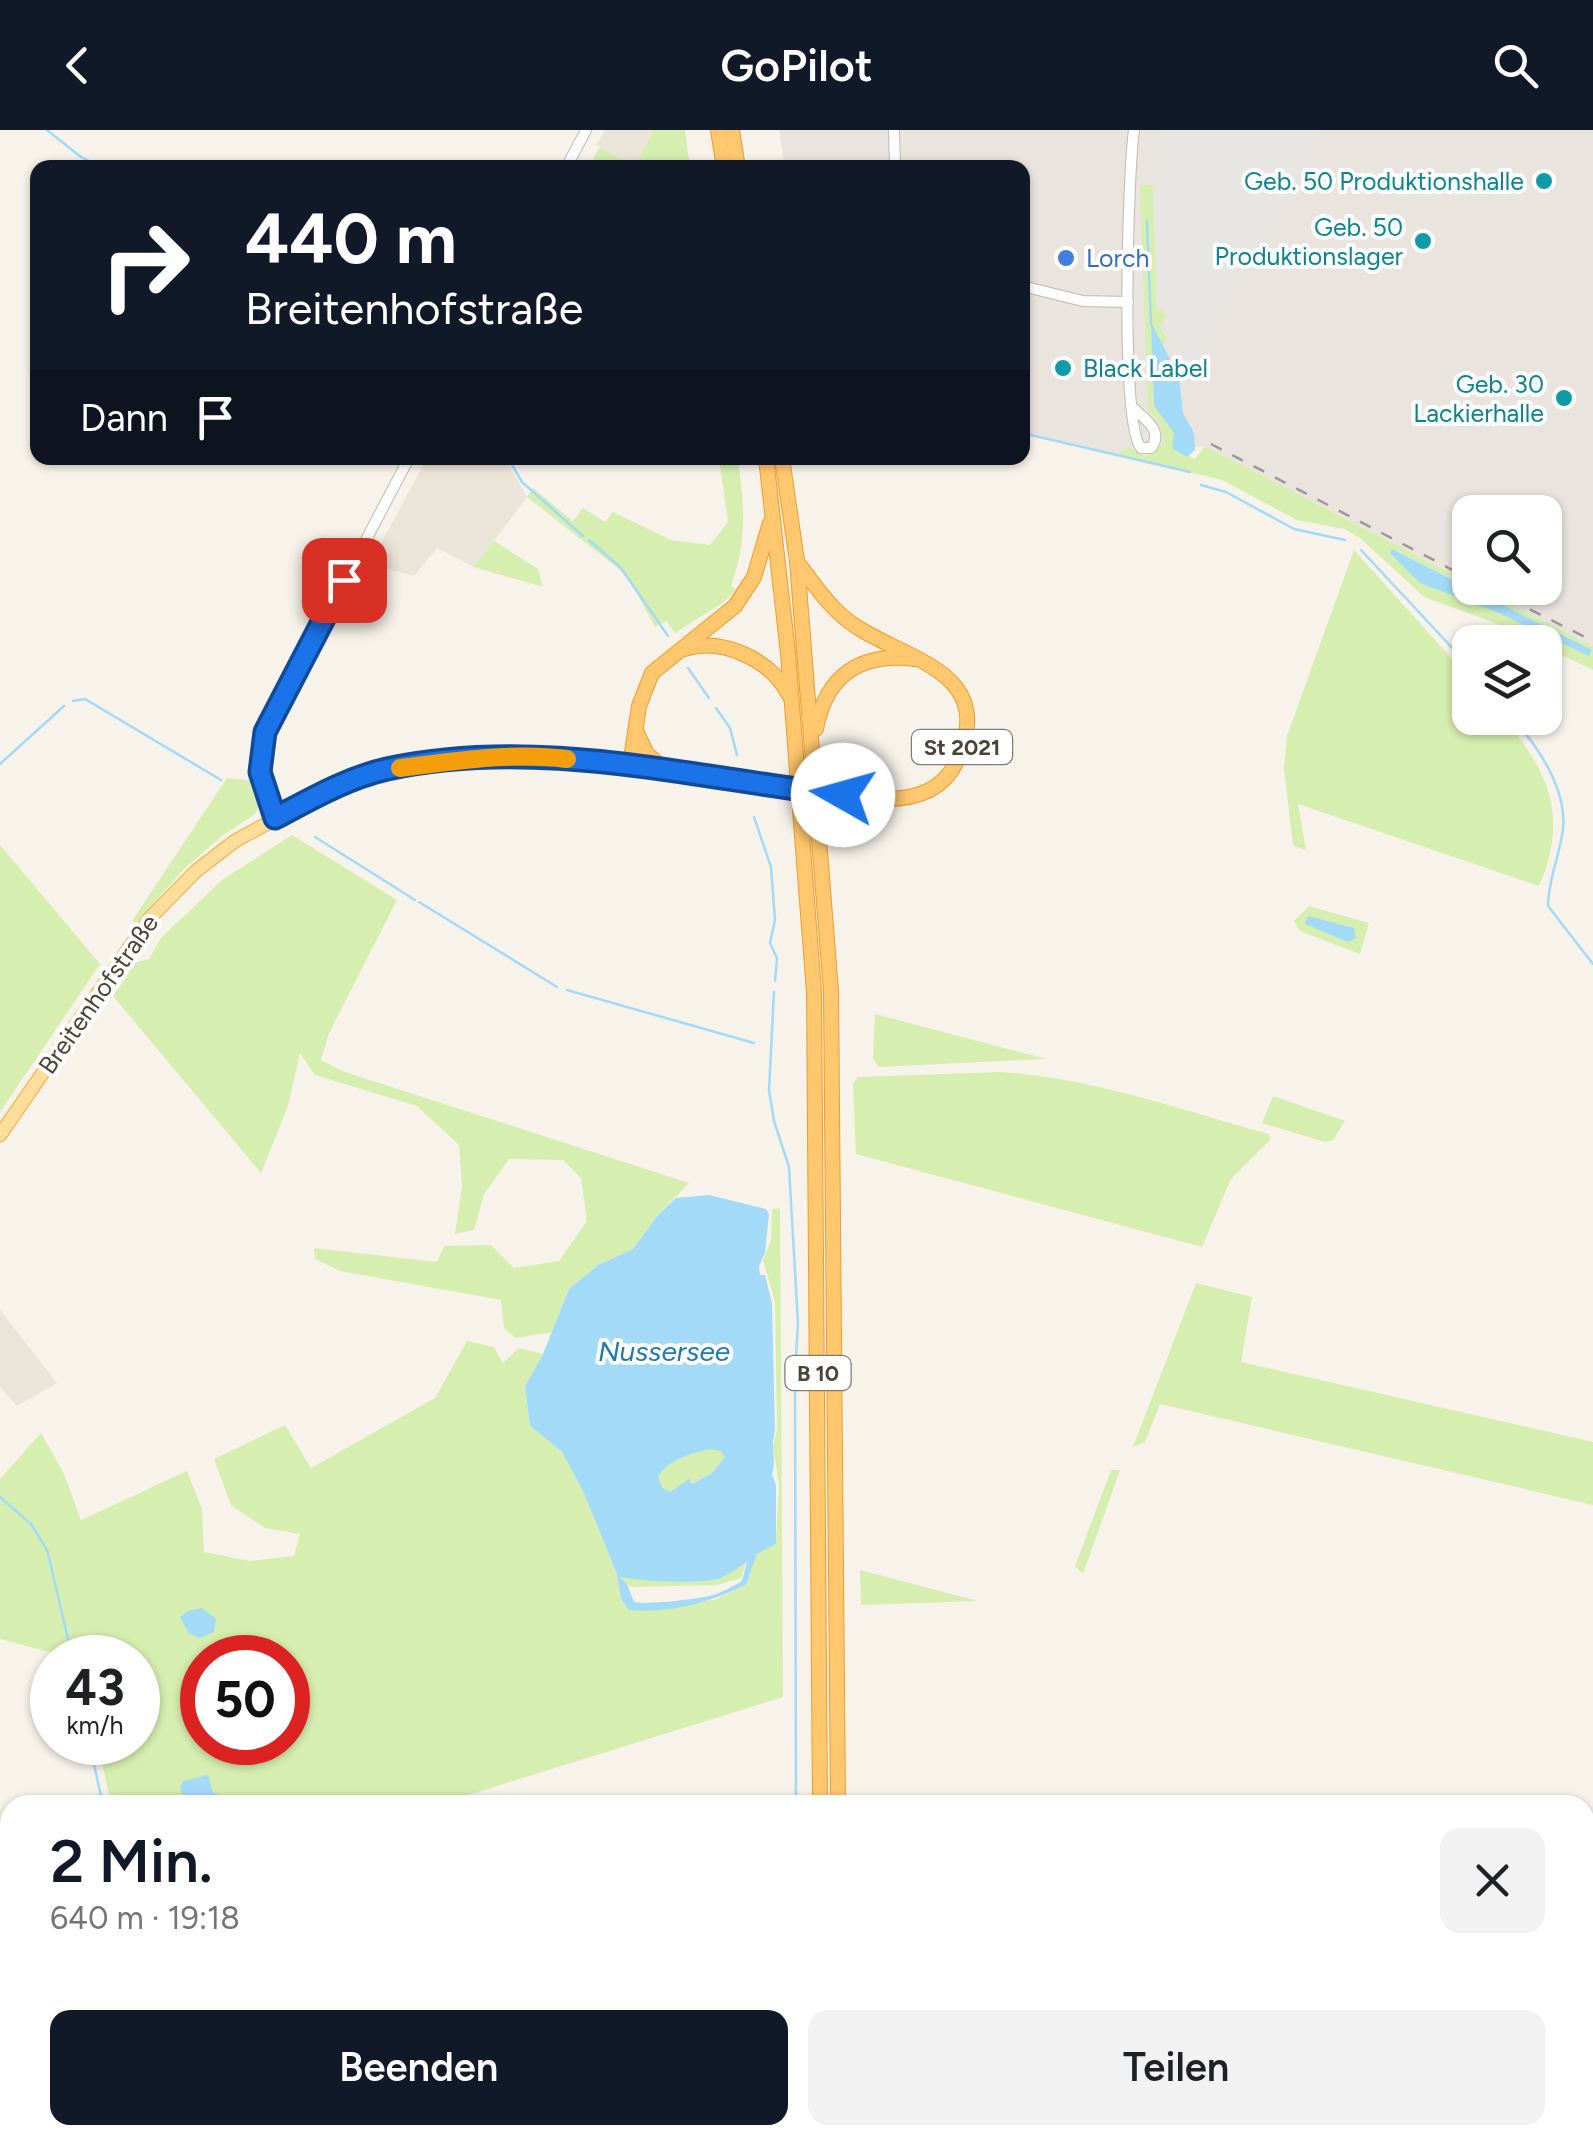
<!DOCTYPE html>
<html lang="de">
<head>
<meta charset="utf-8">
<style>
	body { margin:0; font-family:Figtree,sans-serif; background:#f2f2f2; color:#202124; height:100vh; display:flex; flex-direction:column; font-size:38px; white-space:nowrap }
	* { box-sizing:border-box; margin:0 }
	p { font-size:32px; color:#757577 }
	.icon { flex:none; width:55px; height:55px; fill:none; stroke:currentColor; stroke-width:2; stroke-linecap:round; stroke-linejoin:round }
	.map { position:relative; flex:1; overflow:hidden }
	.panel { position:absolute; left:0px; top:1665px; width:1595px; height:350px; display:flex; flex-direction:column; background:#fff; border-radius:30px 30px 0 0; box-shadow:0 2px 8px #0004 }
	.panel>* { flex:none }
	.banner { position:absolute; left:30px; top:30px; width:1000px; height:305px; border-radius:20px; box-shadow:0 2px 8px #0004; background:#111827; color:#fff; overflow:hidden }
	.fabs { position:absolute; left:1452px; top:365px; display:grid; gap:20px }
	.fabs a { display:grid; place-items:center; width:110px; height:110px; border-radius:20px; background:#fff; box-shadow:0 2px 8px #0004; font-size:50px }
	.speed { position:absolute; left:30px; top:1505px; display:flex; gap:20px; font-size:50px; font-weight:700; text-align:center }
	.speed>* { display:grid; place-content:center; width:130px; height:130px; border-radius:50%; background:#fff; box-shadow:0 2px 8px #0004; line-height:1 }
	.speed small { font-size:25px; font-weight:400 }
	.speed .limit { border:15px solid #d22; background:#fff; color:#111 }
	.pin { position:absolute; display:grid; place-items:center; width:85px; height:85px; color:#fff; margin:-42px; border-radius:20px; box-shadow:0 5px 15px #0006 }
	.me { position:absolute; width:110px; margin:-55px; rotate:277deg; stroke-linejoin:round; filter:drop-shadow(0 0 8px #0008) }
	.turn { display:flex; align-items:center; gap:35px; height:210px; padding:0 50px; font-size:45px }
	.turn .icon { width:130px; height:130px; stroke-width:2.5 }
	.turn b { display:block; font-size:70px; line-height:85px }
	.then { display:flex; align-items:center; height:95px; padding:0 50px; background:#0003; gap:20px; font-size:38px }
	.round { display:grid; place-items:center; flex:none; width:105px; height:105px; border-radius:20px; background:#f2f2f2 }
	.overview { display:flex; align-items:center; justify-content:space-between; height:170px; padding:0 50px }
	h1 { font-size:60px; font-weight:600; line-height:75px; color:#111827 }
	.cta { display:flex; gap:20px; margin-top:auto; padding:20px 50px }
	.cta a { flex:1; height:115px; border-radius:20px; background:#111827; color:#fff; font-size:40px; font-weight:600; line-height:115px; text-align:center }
	.cta a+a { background:#f2f2f2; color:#202124 }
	header { display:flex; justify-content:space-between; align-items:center; height:130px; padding:0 50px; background:#111827; color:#fff; font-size:45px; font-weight:600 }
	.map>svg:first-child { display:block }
</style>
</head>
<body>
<header><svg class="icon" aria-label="back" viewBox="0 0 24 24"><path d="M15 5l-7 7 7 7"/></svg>GoPilot<svg class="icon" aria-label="search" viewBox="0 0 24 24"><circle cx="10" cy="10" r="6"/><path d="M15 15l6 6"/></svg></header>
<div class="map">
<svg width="1593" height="2015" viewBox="0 0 1593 2015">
	<rect width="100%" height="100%" fill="#f7f3eb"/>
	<g fill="#ebe4d9">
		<polygon points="605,0 653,0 635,36 596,15"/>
		<polygon points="427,328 505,328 527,367 474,437 437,418 414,446 370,434"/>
		<polygon points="0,1180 57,1253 17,1276 0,1257"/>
	</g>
	<polygon fill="#eae4df" points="779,0 1593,0 1593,516 1479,458 1545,458 1545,382 1470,382 1470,453 1205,316 1120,326 1023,303 1022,38 785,37"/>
	<g fill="#d6eeb0" fill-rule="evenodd">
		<polygon points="653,0 685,0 690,37 589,37 600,17 635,36"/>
		<path d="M1140,55h13l4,123 10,6 -7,14 7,11 -5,6 -7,-16 -2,71 21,33 -2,15 23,11 10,-13 265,137v5h9l114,58v24l-48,-23v-5h-8l-28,-14 -85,-31 -64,-59 -16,-9 -47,-9 -75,-40 -102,-24v-5l10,-3 12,7 12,-1 10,-13 -4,-16 -12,-16zM1393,419l198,101 -1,5 -91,-42z"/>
		<path d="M719,328h19c6,48 10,80 -7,128l5,3 -12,13 -49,31 -9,-12 -11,6 -22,-41 -14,-17 -92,-72 6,-9 40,33 10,-13 22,14 8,-10 58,28 39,5 18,-23z"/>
		<polygon points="494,411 538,439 543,457 474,437"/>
		<path d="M1354,420l116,129v39h33c46,53 66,99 36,168l-241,-82 8,46 -13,-4 -9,-77 3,-33z"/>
		<polygon points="227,648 254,651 258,677 255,684 222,706 184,739 136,793 132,791"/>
		<polygon points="292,705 397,770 329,903 321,930 342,941 689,1053 658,1085 633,1119 598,1135 569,1159 552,1202 516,1208 504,1198 501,1170 340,1141 315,1129 314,1118 437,1132 444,1116 491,1115 514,1138 559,1131 587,1091 581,1048 563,1030 509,1029 484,1064 474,1100 455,1104 462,1056 459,1015 417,976 315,945 300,923 288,976 261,1043 113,866 135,833 149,829 161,808 222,750"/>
		<polygon points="0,715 100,834 0,982"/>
		<polygon points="1309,776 1369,793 1360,824 1300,801 1294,791"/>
		<polygon points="875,884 1046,929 879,937 873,929"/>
		<path d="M999,942c91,5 182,38 270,62l1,6 -39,39 -29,68 -346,-93 -3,-70 5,-7z"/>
		<polygon points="1273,966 1345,991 1333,1010 1325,1012 1262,993"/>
		<path d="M780,1078l3,489 -347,108h-325l-13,-62 40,-1v-84l-70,-1 -68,-18v-160l41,-46 23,41 17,46 106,-49 15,38 2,43 46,9 44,-5 6,-22 -35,-6 -34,-23 -17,-46 71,-34 26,43 124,-70 32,-57 27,6 9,16 16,-15 24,6 -18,32 5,40 32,26 21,39 34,83 100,5 30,-19 -6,18 -24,7 -86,2 -13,-11 3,23 8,10 85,-9 32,-15 11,-31 19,-10 3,-59 -6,-39 4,-16 -2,-128 -12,-42 8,-20 1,-31zM202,1528h86v84h-86z"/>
		<polygon points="1196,1153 1252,1167 1241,1232 1593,1312 1593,1375 1160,1274 1145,1312 1133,1317"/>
		<path d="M709,1319l11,2 5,6 -13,16 -21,11 -1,-4 -20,12 -8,-5 -4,-12c12,-16 33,-21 51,-26z"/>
		<polygon points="1111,1340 1120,1340 1083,1444 1075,1436"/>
		<polygon points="860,1440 978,1471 861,1475"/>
		<polygon points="559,2005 767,2005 764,2015 526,2015"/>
	</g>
	<polygon fill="#e8e6e3" points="1160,0 1323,0 1193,243 1180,237 1173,226 1179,215 1167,209 1160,198 1167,184 1157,178 1153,55"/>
	<g fill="#a3daf8" fill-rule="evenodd">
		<polygon points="1151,192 1179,247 1183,283 1194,303 1195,320 1187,327 1172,318 1174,303 1154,276"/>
		<polygon points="1392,419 1592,520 1589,526 1499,483 1420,453 1390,423"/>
		<polygon points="1308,786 1354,798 1356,808 1348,812 1305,794"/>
		<path d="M709,1065l57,14 3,5 -4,39 -6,13 1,9h5l7,28 3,128c-5,16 2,30 -3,43l4,11v59l-19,10 -11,31c-36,17 -76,29 -117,25l-8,-11 -4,-25 -34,-83 -21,-39 -32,-26 -5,-40 18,-32 26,-65 29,-24 35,-16 25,-34 18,-17zM709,1319l11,2 5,6 -13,16 -20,11 -3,-5 -19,13 -8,-5 -4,-11c12,-17 33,-22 51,-27zM747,1432l-5,19c-9,5 -19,11 -29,14 -13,4 -67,10 -79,7l-7,-18 -7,-7c21,4 79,8 101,1 9,-4 19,-12 26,-16z"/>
		<polygon points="202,1478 216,1489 214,1502 200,1508 189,1504 180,1487 188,1481"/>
		<polygon points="208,1645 213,1663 222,1665 222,1671 218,1675 186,1675 180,1657 183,1651"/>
	</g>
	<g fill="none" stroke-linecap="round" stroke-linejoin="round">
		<g stroke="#a3daf8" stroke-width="2.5">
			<polyline points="47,0 81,27 102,38"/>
			<polyline points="1147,91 1151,194"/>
			<polyline points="1022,303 1190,342"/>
			<polyline points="508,328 522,352 583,406"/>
			<polyline points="1201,355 1226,362 1294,399 1345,410"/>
			<polyline points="589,410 621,438 668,506"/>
			<polyline points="1361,420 1470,537"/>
			<polyline points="688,538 709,568"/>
			<polyline points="73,571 85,569 221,650"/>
			<polyline points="716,578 730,598 737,625"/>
			<path d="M1513,588c25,29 54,71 50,111 -3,26 -15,51 -15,77l45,58"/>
			<polyline points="0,634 64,576"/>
			<polyline points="754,687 771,737 775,790 770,813 777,828 775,851"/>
			<polyline points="315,707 415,770"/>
			<polyline points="419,772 557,857"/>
			<polyline points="567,860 754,913"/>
			<polyline points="774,862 769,960 774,991 789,1037 798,1193 795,1244 796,1675"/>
			<polyline points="0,1367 31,1394 47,1420 72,1525"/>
			<polyline points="89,1612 103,1675"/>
			<polyline points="0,1927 10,1936"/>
			<polyline points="86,2005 97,2015"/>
			<polyline points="174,2015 175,2005"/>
			<polyline points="776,2015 780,2005"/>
		</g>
		<defs>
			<g id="minor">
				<polyline points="894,0 895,38"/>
				<polyline points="566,38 586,0"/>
				<polyline points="1022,156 1083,171 1128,172"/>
				<path d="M1133,278c12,11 31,23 18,40h-10c-21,-23 -13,-275 -7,-318"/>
				<polyline points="275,688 260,642 265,602 409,328"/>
			</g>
			<g id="major">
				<polyline points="843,665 886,669"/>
				<polyline points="0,1005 149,789 196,741 235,711 325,662 388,639 468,629 543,626 775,657"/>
			</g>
			<g id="highway">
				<polyline points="718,0 724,38"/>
				<polyline points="732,0 738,38"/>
				<polyline points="766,328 788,523 814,862 820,1675"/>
				<polyline points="782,328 797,431 831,861 838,1675"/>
				<path d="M798,433c18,24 35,50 62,66 54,33 138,46 96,134 -14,28 -41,36 -70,36"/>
				<path d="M684,519c39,-12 87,11 105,46"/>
				<path d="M816,599c10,-54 45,-77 99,-70"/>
				<polyline points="636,601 647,624 667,641"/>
				<polyline points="630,636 639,576 652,543 735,476 754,447 770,393"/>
				<polyline points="828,2005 829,2015"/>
				<polyline points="845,2005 846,2015"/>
			</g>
		</defs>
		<use href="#minor" stroke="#c4baac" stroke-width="12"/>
		<use href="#major" stroke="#f1bd5f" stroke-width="15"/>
		<use href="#highway" stroke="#ee9d2e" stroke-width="16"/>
		<use href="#minor" stroke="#fff" stroke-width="10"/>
		<use href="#major" stroke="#ffde9c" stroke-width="12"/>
		<use href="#highway" stroke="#ffc76e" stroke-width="14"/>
		<g stroke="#9a9a9a" stroke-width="2.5" stroke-dasharray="12 12" stroke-linecap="butt">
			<polyline points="1211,314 1470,449"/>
			<polyline points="1487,458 1593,511"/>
		</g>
		<defs>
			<polyline id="major-bridge" points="775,657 843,665"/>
		</defs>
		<use href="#major-bridge" stroke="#f1bd5f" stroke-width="15" stroke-linecap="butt"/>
		<use href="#major-bridge" stroke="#ffde9c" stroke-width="12"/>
	</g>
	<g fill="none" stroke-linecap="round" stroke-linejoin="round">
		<defs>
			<path id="route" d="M344,450l-79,152 -5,40 15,46c36,-19 72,-40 112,-49 151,-33 306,9 456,26"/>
		</defs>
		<use href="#route" stroke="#114b97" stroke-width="25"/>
		<use href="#route" stroke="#1a73e8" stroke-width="18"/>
		<path stroke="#f59e0b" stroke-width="18" d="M400,638c55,-7 112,-16 167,-9"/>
	</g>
	<g fill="#0f9aa8" stroke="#fff" stroke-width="4">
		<circle cx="1544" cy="51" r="10"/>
		<circle cx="1423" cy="111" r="10"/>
		<circle cx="1063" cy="238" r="10"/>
		<circle cx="1564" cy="268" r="10"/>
	</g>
	<circle fill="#3f7fe0" stroke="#fff" stroke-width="4" cx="1066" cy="128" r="10"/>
	<g text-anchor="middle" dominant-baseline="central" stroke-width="8" stroke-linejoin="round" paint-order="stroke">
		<g fill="#fff" stroke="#827b73" stroke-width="2.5">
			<rect x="912" y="600" width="100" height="34" rx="8"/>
			<rect x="785.5" y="1226" width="65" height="34" rx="8"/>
		</g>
		<g font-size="22" font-weight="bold" fill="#4c4337">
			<text x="962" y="617">St 2021</text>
			<text x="818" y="1243">B 10</text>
		</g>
		<g font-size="25" fill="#0d838f" stroke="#fff" text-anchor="end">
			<text x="1524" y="51">Geb. 50 Produktionshalle</text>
			<text x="1403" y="97">Geb. 50<tspan x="1403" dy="29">Produktionslager</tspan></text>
			<text x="1083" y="238" text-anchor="start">Black Label</text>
			<text x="1544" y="254">Geb. 30<tspan x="1544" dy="29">Lackierhalle</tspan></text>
		</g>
		<g font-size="25" fill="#366cbe" stroke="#fff" text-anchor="start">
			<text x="1086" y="128">Lorch</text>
		</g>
		<g font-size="25" fill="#4c4337" stroke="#fff">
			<text transform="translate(98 864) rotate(-55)">Breitenhofstraße</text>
		</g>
		<g font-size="28" font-style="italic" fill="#2078ab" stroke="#fff">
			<text x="664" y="1221">Nussersee</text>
		</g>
	</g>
</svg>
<div class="fabs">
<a><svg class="icon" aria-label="search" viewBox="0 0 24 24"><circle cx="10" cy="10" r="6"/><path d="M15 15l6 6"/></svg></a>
<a><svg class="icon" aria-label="layers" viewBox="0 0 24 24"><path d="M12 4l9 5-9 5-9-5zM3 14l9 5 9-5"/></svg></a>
</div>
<div class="speed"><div>43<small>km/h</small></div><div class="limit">50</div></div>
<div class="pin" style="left:344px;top:450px;background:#d93025"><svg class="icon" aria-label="arrive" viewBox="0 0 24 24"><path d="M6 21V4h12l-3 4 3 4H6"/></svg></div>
<svg class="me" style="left:843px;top:665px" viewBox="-20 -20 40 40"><circle r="19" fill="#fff"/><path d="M0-13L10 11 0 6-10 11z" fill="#1a73e8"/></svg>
<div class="banner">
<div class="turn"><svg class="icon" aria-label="right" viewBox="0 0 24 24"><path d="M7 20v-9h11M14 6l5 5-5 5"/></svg><div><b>440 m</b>Breitenhofstraße</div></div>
<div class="then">Dann<svg class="icon" aria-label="arrive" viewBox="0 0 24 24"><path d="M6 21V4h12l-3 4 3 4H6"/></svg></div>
</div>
<section class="panel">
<div class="overview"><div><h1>2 Min.</h1><p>640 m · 19:18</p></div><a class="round"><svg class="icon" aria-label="close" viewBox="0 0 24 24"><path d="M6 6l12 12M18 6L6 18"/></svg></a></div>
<div class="cta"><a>Beenden</a><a>Teilen</a></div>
</section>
</div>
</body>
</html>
